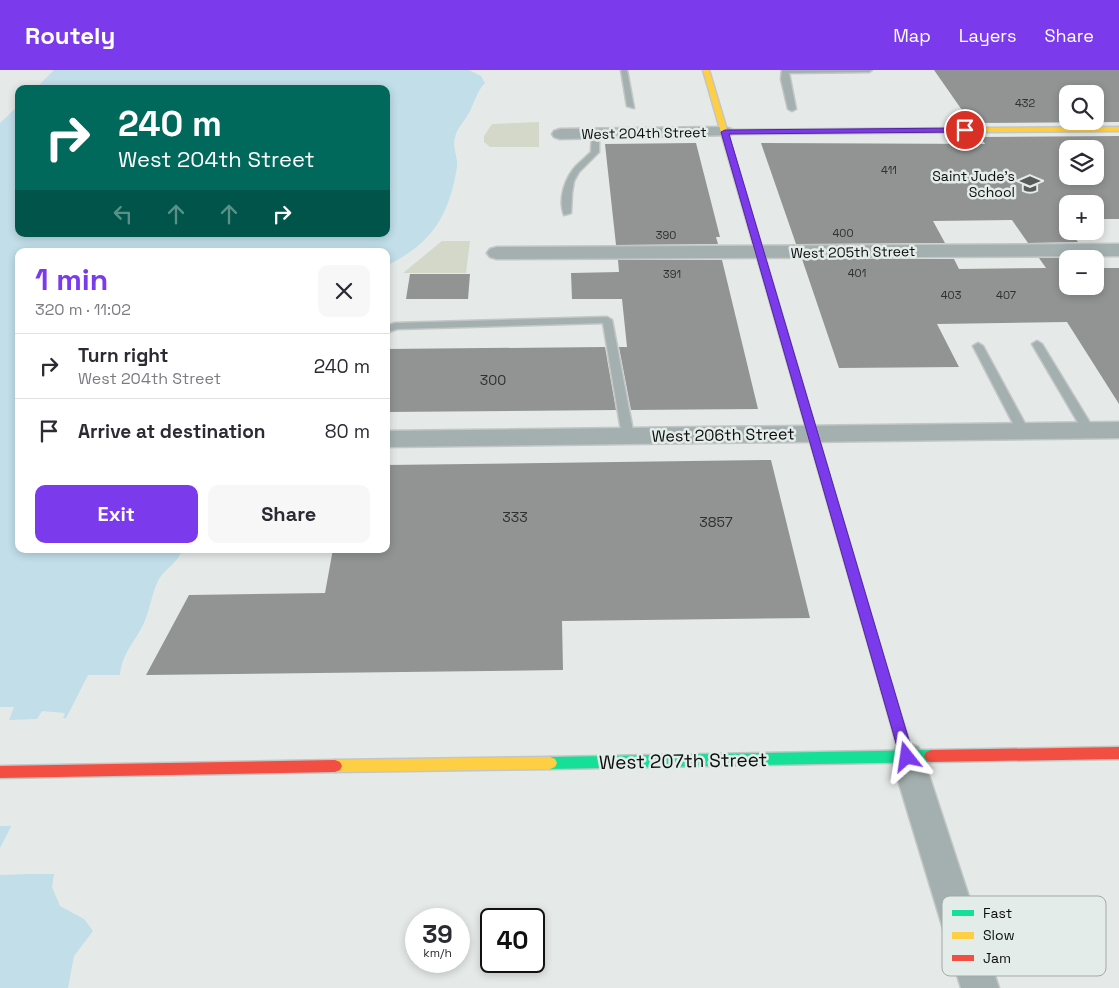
<!DOCTYPE html>
<html lang="en">
<head>
<meta charset="utf-8">
<style>
	body { margin:0; font-family:"Space Grotesk",sans-serif; background:#f7f7f7; color:#2b2b33; height:100vh; display:flex; flex-direction:column; font-size:19px; white-space:nowrap }
	* { box-sizing:border-box; margin:0 }
	p { font-size:16px; color:#7c7c81 }
	.icon { flex:none; width:28px; height:28px; fill:none; stroke:currentColor; stroke-width:2; stroke-linecap:round; stroke-linejoin:round }
	.map { position:relative; flex:1; overflow:hidden }
	.drawer { position:absolute; left:15px; top:178px; width:375px; height:305px; display:flex; flex-direction:column; background:#fff; border-radius:10px; box-shadow:0 2px 8px #0003 }
	.drawer>* { flex:none }
	.hud { position:absolute; left:15px; top:15px; width:375px; height:152px; border-radius:10px; box-shadow:0 2px 8px #0003; background:#00695c; color:#fff; overflow:hidden }
	.tools { position:absolute; left:1059px; top:15px; display:grid; gap:10px }
	.tools a { display:grid; place-items:center; width:45px; height:45px; border-radius:10px; background:#fff; box-shadow:0 2px 8px #0003; font-size:25px }
	.speed { position:absolute; left:405px; top:838px; display:flex; gap:10px; font-size:25px; font-weight:700; text-align:center }
	.speed>* { display:grid; place-content:center; width:65px; height:65px; border-radius:50%; background:#fff; box-shadow:0 2px 8px #0003; line-height:1 }
	.speed small { font-size:12px; font-weight:400 }
	.speed .limit { border:2px solid #111; border-radius:8px; background:#fff; color:#111 }
	.pin { position:absolute; display:grid; place-items:center; width:42px; height:42px; color:#fff; margin:-21px; border:2px solid #fff; border-radius:50%; box-shadow:0 1px 5px #0007 }
	.me { position:absolute; width:55px; margin:-28px; rotate:345deg; stroke-linejoin:round; filter:drop-shadow(0 0 4px #0008) }
	.turn { display:flex; align-items:center; gap:18px; height:105px; padding:0 20px; font-size:22px }
	.turn .icon { width:65px; height:65px; stroke-width:2.5 }
	.turn b { display:block; font-size:35px; line-height:42px }
	.lanes { display:flex; align-items:center; height:48px; padding:0 20px; background:#0003; justify-content:center; gap:25px; direction:ltr }
	.lanes .off { opacity:.35 }
	.round { display:grid; place-items:center; flex:none; width:52px; height:52px; border-radius:10px; background:#f7f7f7 }
	.overview { display:flex; align-items:center; justify-content:space-between; height:85px; padding:0 20px }
	h1 { font-size:30px; font-weight:700; line-height:38px; color:#7c3aed }
	.primary-button { display:flex; gap:10px; margin-top:auto; padding:10px 20px }
	.primary-button a { flex:1; height:58px; border-radius:10px; background:#7c3aed; color:#fff; font-size:20px; font-weight:700; line-height:58px; text-align:center }
	.primary-button a+a { background:#f7f7f7; color:#2b2b33 }
	ul { padding:0; list-style:none }
	li { display:flex; align-items:center; gap:15px; height:65px; padding:0 20px; border-top:1px solid #e1e1e2 }
	li div { flex:1 }
	li b { display:block; font-size:19px }
	li em { font-style:normal }
	header { display:flex; align-items:center; gap:30px; box-sizing:border-box; height:70px; padding:0 25px; background:#7c3aed; color:#fff }
	header strong { font-size:24px }
	nav { display:flex; gap:28px; margin-inline-start:auto; font-size:18px }
	.map>svg:first-child { display:block }
</style>
</head>
<body>
<header>
<strong>Routely</strong>
<nav><a>Map</a><a>Layers</a><a>Share</a></nav>
</header>
<div class="map">
<svg width="1119" height="918" viewBox="0 0 1119 918">
	<rect width="100%" height="100%" fill="#e5eae8"/>
	<g fill="#d4d8c8">
		<polygon points="539,52 539,77 490,77 484,72 484,66 492,54"/>
		<polygon points="442,171 470,171 466,203 403,203"/>
	</g>
	<g fill="#c1dee9">
		<path d="M54,0h415l12,6 4,7c-8,8 -10,18 -15,28 -4,9 -12,15 -15,26 -3,10 3,20 2,30 -8,50 -26,77 -71,99v-15h-367v298h163c-2,12 -16,19 -23,30 -7,13 -9,30 -15,44 -9,19 -22,30 -24,52h-32l-88,173v-725l19,-18v129h367v-145h-351z"/>
		<polygon points="29,804 54,804 52,817 60,836 84,849 93,861 74,886 68,918 0,918 0,805"/>
	</g>
	<polygon fill="#e5eae8" points="0,637 14,637 9,650 37,649 42,641 65,643 63,648 69,649 14,756 0,756"/>
	<g fill="#919493" fill-rule="evenodd">
		<path d="M934,0h185v52l-148,1zM1068,24h27v27h-27z"/>
		<path d="M1119,66v83h-24v-15h-27v16h-7l7,11h2l8,11 -50,1 -16,-23 -79,1 12,22 -149,1 -35,-101 224,1 -5,-7zM1068,79h27v27h-27z"/>
		<polygon points="696,73 720,167 716,167 718,174 616,175 605,74"/>
		<polygon points="1039,188 1090,188 1068,189 1068,216 1095,216 1095,195 1097,198 1119,198 1119,334 1067,252 937,254 959,297 839,298 802,189 954,189 959,199 1046,198"/>
		<polygon points="618,190 722,190 758,339 631,340 619,277 627,277 622,229 572,229 571,203 619,202"/>
		<polygon points="410,204 470,204 468,229 406,229"/>
		<polygon points="605,277 616,340 386,342 386,279"/>
		<polygon points="771,390 810,548 562,551 563,600 146,605 189,525 325,523 333,479 386,479 386,395"/>
	</g>
	<g fill="none" stroke-linecap="round" stroke-linejoin="round">
		<defs>
			<g id="lane">
				<polygon points="621,0 627,0 634,38 627,36"/>
				<polygon points="782,0 872,0 869,2 789,3 796,39 792,41 788,39 781,9"/>
				<path d="M592,61l7,2v19l-20,20 -5,9 -2,12 -1,20 -7,2c-6,-16 1,-37 12,-49 5,-5 10,-9 15,-14z"/>
				<polygon points="607,247 612,250 634,366 628,370 622,366 603,253 397,259 386,263 386,256 395,253"/>
				<polygon points="1037,271 1042,274 1095,361 1093,364 1089,365 1083,361 1032,274"/>
				<polygon points="978,273 983,276 1029,361 1027,364 1023,365 1017,361 973,276"/>
			</g>
			<g id="street">
				<polygon points="725,57 731,59 733,62 731,65 560,69 554,67 552,64 554,61 560,59"/>
				<polygon points="1119,174 1119,186 497,189 490,187 487,183 490,179 497,177"/>
				<polygon points="1119,352 1119,368 386,377 386,361"/>
				<polygon points="907,673 918,677 923,687 999,918 961,918 891,687 896,677"/>
			</g>
			<g id="fast">
				<polygon points="763,191 767,194 893,619 892,623 887,624 882,623 881,619 759,194"/>
				<polygon points="931,680 936,682 938,686 936,690 931,692 550,699 545,697 543,693 545,689 550,687"/>
			</g>
			<g id="slow">
				<polygon points="703,0 709,0 727,60 1119,57 1119,61 728,64 767,194 763,197 759,194"/>
				<polygon points="550,687 555,689 557,693 555,697 550,699 335,702 330,700 328,696 330,692 335,690"/>
			</g>
			<g id="jam">
				<polygon points="887,614 892,615 893,619 914,687 912,691 907,693 902,691 900,687 881,619 882,615"/>
				<polygon points="1119,677 1119,689 931,692 926,690 924,686 926,682 931,680"/>
				<polygon points="335,690 340,692 342,696 340,700 335,702 0,708 0,696"/>
			</g>
		</defs>
		<use href="#lane" stroke="#c3c6c5" stroke-width="3"/>
		<use href="#street" stroke="#c3c6c5" stroke-width="3"/>
		<use href="#fast" stroke="#c3c6c5" stroke-width="3"/>
		<use href="#slow" stroke="#c3c6c5" stroke-width="3"/>
		<use href="#jam" stroke="#c3c6c5" stroke-width="3"/>
		<use href="#lane" fill="#a4b0b0" fill-rule="evenodd"/>
		<use href="#street" fill="#a4b0b0" fill-rule="evenodd"/>
		<use href="#fast" fill="#16e098" fill-rule="evenodd"/>
		<use href="#slow" fill="#ffcf43" fill-rule="evenodd"/>
		<use href="#jam" fill="#f24e42" fill-rule="evenodd"/>
	</g>
	<polygon fill="#7c3aed" stroke="#51269a" points="965,58 968,60 967,62 729,64 914,687 912,692 907,694 902,692 900,687 721,62 725,60"/>
	<defs>
		<symbol id="school-bare" viewBox="-9 -9 18 18"><path d="M0-5L7-2L0 1L-7-2ZM-4 1L0 2.5L4 1V4Q0 6-4 4Z" fill="#575b5a" stroke="#e3ece8" stroke-width="2.5" paint-order="stroke"/></symbol>
	</defs>
	<g fill-rule="evenodd">
		<use href="#school-bare" x="1016" y="100" width="28" height="28"/>
	</g>
	<g text-anchor="middle" dominant-baseline="central" stroke-width="5" stroke-linejoin="round" paint-order="stroke">
		<g font-size="11" fill="#2c302e">
			<text x="1025" y="33">432</text>
			<text x="889" y="100">411</text>
			<text x="843" y="163">400</text>
			<text x="666" y="165">390</text>
			<text x="857" y="203">401</text>
			<text x="672" y="204">391</text>
			<text x="951" y="225">403</text>
			<text x="1006" y="225">407</text>
		</g>
		<g font-size="14" fill="#0b0e0d" stroke="#e3ece8">
			<text transform="translate(644 63) rotate(-1)">West 204th Street</text>
			<text transform="translate(853 182) rotate(-1)">West 205th Street</text>
		</g>
		<g font-size="14" fill="#0b0e0d" stroke="#e3ece8" text-anchor="end">
			<text x="1015" y="106">Saint Jude's<tspan x="1015" dy="16">School</tspan></text>
		</g>
		<g font-size="14" fill="#2c302e">
			<text x="493" y="310">300</text>
			<text x="515" y="447">333</text>
			<text x="716" y="452">3857</text>
		</g>
		<g font-size="16" fill="#0b0e0d" stroke="#e3ece8">
			<text transform="translate(723 365) rotate(-1)">West 206th Street</text>
		</g>
		<g font-size="19" fill="#0b0e0d" stroke="#e3ece8">
			<text transform="translate(683 691) rotate(-1)">West 207th Street</text>
		</g>
	</g>
	<rect x="942" y="826" width="164" height="80" rx="8" fill="#e3ece8" stroke="#a2a9a6" stroke-width="1"/>
	<rect x="952" y="840" width="22" height="6" fill="#16e098"/>
	<rect x="952" y="862" width="22" height="7" fill="#ffcf43"/>
	<rect x="952" y="885" width="22" height="6" fill="#f24e42"/>
	<g font-size="14" fill="#0b0e0d">
		<text x="983" y="848">Fast</text>
		<text x="983" y="870">Slow</text>
		<text x="983" y="893">Jam</text>
	</g>
</svg>
<div class="tools">
<a><svg class="icon" aria-label="search" viewBox="0 0 24 24"><circle cx="10" cy="10" r="6"/><path d="M15 15l6 6"/></svg></a>
<a><svg class="icon" aria-label="layers" viewBox="0 0 24 24"><path d="M12 4l9 5-9 5-9-5zM3 14l9 5 9-5"/></svg></a>
<a>+</a>
<a>−</a>
</div>
<div class="speed"><div>39<small>km/h</small></div><div class="limit">40</div></div>
<div class="pin" style="left:965px;top:60px;background:#d93025"><svg class="icon" aria-label="arrive" viewBox="0 0 24 24"><path d="M6 21V4h12l-3 4 3 4H6"/></svg></div>
<svg class="me" style="left:907px;top:687px" viewBox="-20 -20 40 40"><path d="M0-17L14 15 0 8-14 15z" fill="#7c3aed" stroke="#fff" stroke-width="4"/></svg>
<div class="hud">
<div class="turn"><svg class="icon" aria-label="right" viewBox="0 0 24 24"><path d="M7 20v-9h11M14 6l5 5-5 5"/></svg><div><b>240 m</b>West 204th Street</div></div>
<div class="lanes"><svg class="icon off" aria-label="left" viewBox="0 0 24 24"><path d="M17 20v-9H6M10 6l-5 5 5 5"/></svg><svg class="icon off" aria-label="ahead" viewBox="0 0 24 24"><path d="M12 20V5M6 11l6-6 6 6"/></svg><svg class="icon off" aria-label="ahead" viewBox="0 0 24 24"><path d="M12 20V5M6 11l6-6 6 6"/></svg><svg class="icon" aria-label="right" viewBox="0 0 24 24"><path d="M7 20v-9h11M14 6l5 5-5 5"/></svg></div>
</div>
<section class="drawer">
<div class="overview"><div><h1>1 min</h1><p>320 m · 11:02</p></div><a class="round"><svg class="icon" aria-label="close" viewBox="0 0 24 24"><path d="M6 6l12 12M18 6L6 18"/></svg></a></div>
<ul>
<li><svg class="icon" aria-label="right" viewBox="0 0 24 24"><path d="M7 20v-9h11M14 6l5 5-5 5"/></svg><div><b>Turn right</b><p>West 204th Street</p></div><em>240 m</em></li>
<li><svg class="icon" aria-label="arrive" viewBox="0 0 24 24"><path d="M6 21V4h12l-3 4 3 4H6"/></svg><div><b>Arrive at destination</b></div><em>80 m</em></li>
</ul>
<div class="primary-button"><a>Exit</a><a>Share</a></div>
</section>
</div>
</body>
</html>
